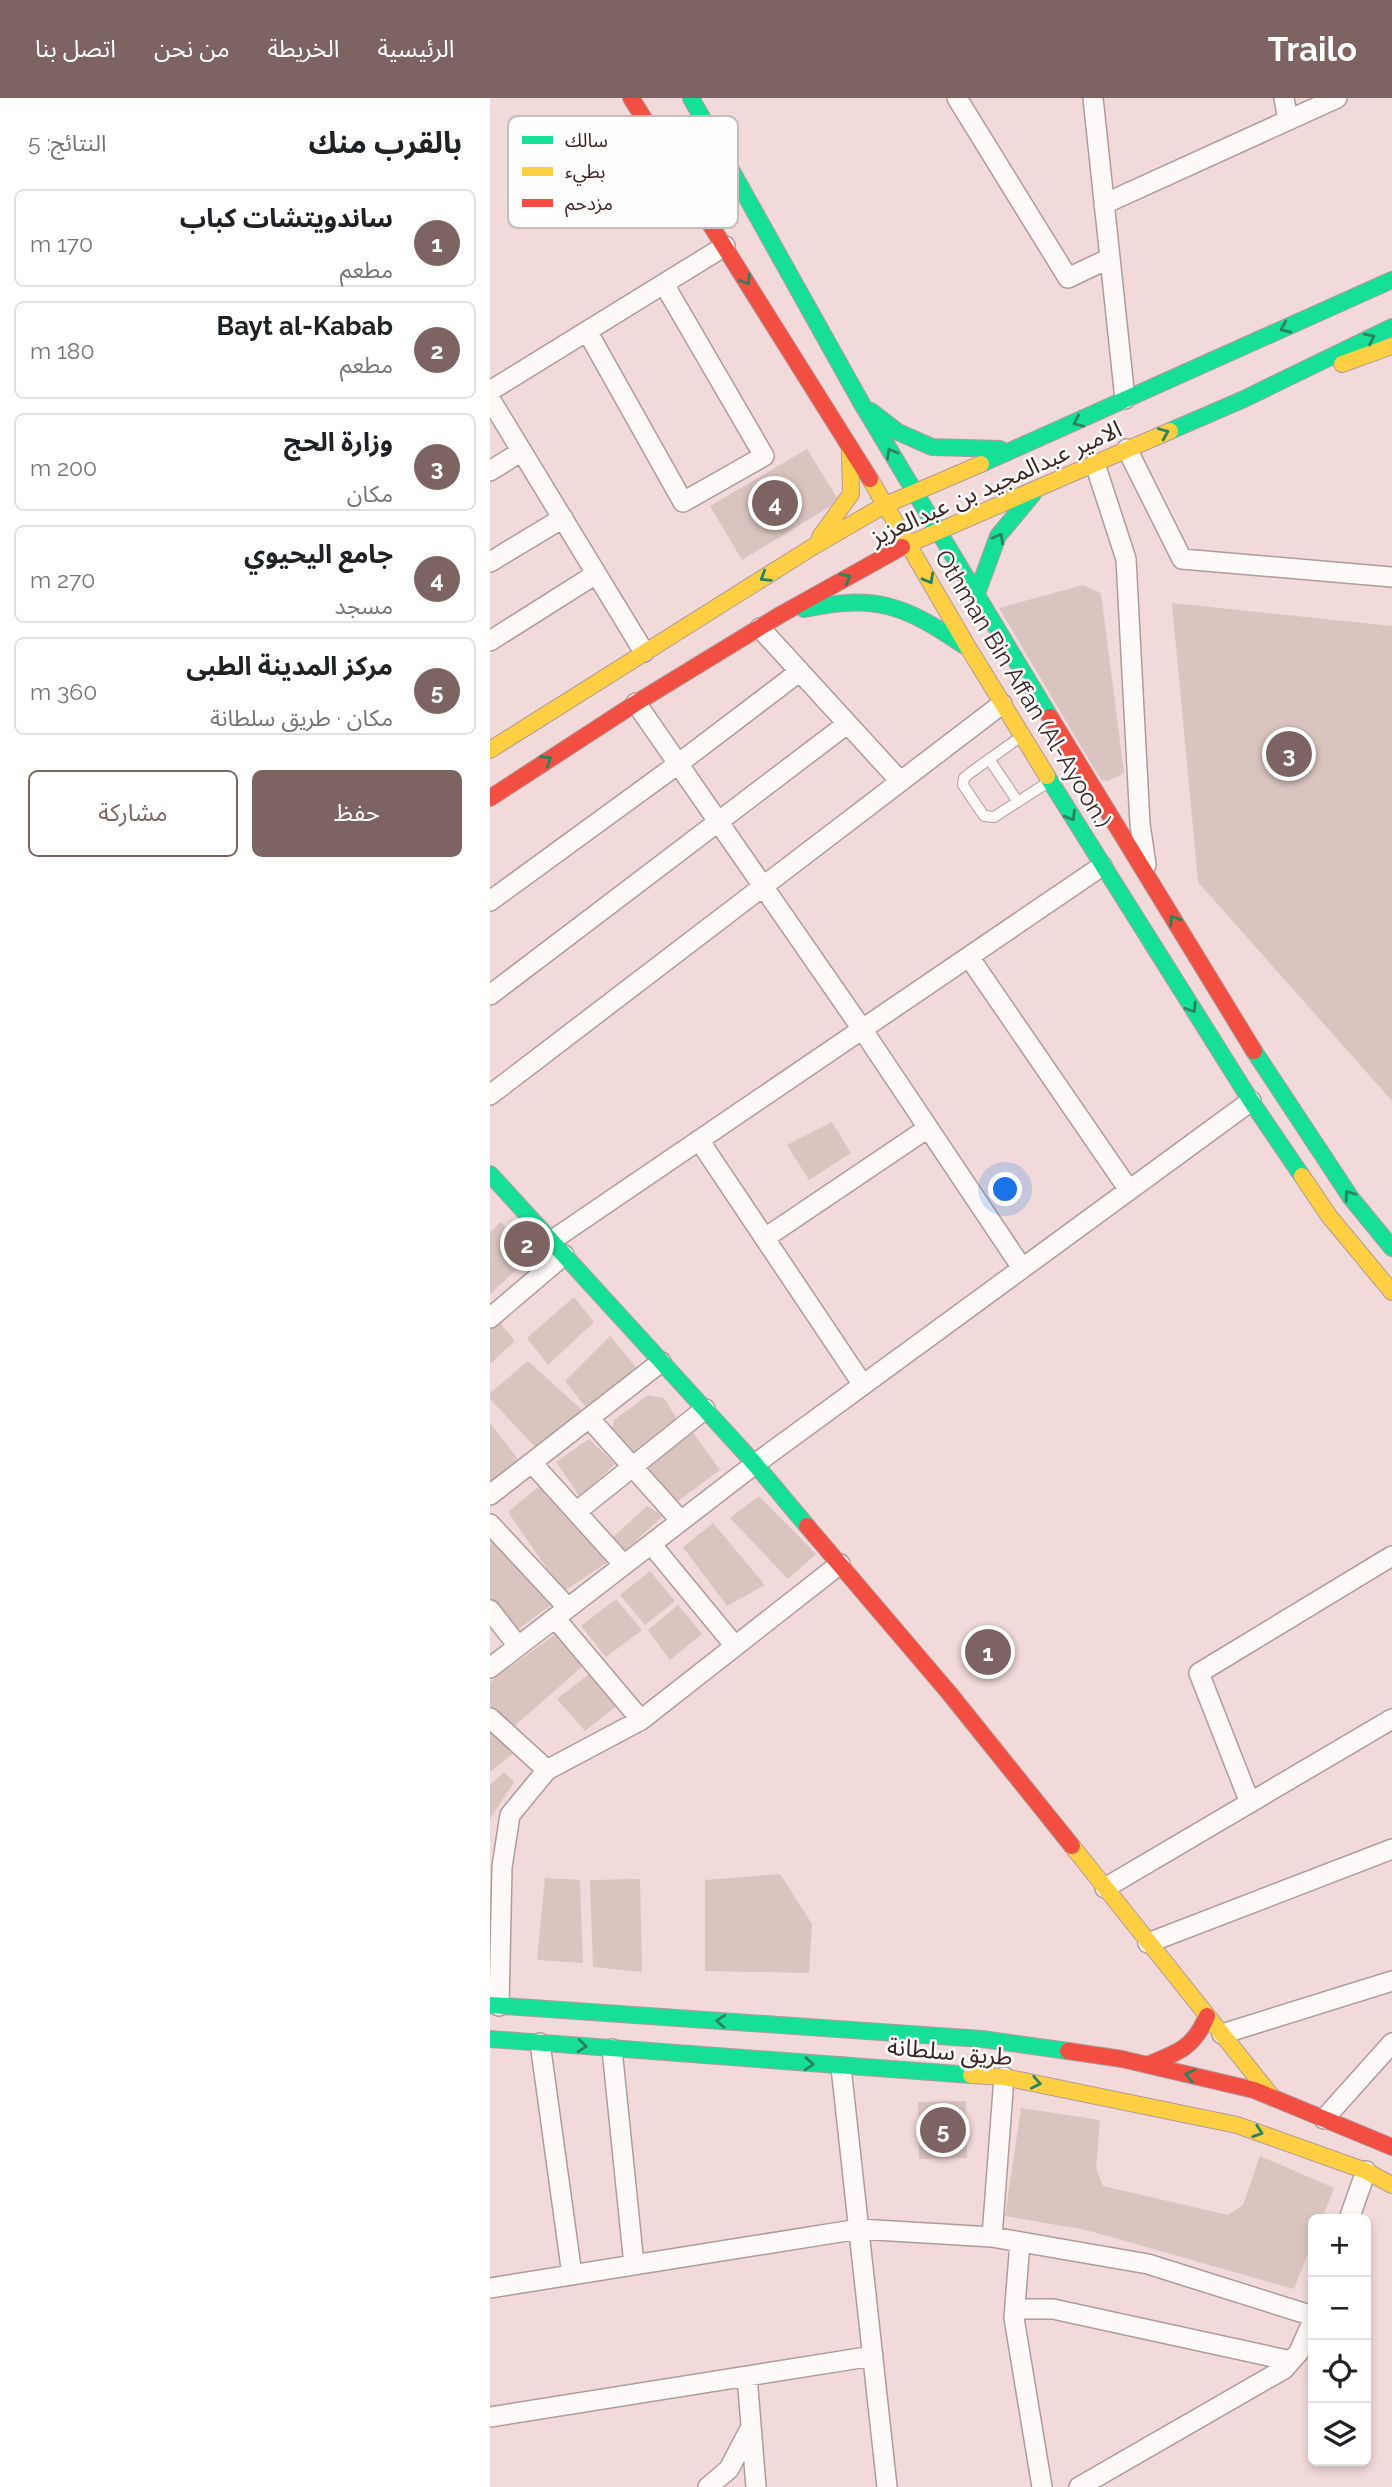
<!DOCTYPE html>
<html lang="ar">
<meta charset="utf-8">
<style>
body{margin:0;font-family:Raleway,"Noto Sans Arabic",sans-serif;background:#f2f2f2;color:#202124;direction:rtl}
.controls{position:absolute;right:21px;bottom:21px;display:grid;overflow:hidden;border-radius:10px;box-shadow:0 4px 10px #0003}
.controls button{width:63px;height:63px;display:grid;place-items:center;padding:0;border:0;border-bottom:2px solid #e0e0e0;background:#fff;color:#202124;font:35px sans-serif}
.you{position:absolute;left:516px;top:1092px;width:24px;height:24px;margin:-18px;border:5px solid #fff;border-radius:50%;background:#1a73e8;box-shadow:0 0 0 10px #1a73e833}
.badge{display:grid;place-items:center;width:46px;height:46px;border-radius:50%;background:#7d6463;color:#fff;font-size:23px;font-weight:700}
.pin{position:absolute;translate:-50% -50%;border:4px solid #fff;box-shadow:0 2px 7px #0006}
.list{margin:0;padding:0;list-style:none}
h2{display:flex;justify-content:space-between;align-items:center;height:91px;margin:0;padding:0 28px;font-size:30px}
h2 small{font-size:23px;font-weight:400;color:#757577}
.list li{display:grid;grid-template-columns:46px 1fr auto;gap:21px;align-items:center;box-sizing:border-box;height:98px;margin:0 14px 14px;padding:0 14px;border:2px solid #e0e0e0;border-radius:10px}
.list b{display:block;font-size:26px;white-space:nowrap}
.list p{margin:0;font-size:23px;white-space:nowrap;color:#757577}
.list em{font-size:23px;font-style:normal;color:#757577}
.actions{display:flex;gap:14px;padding:21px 28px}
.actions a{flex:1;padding:16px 0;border:2px solid #7d6463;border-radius:10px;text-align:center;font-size:24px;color:#7d6463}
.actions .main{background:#7d6463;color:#fff}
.icon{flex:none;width:38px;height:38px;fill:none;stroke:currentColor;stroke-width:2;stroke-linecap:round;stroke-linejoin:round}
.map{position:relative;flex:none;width:902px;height:2389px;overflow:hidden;direction:ltr}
header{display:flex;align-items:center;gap:42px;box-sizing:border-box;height:98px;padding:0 35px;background:#7d6463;color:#fff}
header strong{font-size:33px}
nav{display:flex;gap:38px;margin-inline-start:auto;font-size:24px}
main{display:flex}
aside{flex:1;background:#fff}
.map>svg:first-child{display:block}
.building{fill:#dac4c0}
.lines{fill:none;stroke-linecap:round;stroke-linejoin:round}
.lane-casing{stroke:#b19b9a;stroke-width:12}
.street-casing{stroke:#b19b9a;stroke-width:22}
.fast-casing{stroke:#b19b9a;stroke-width:18}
.slow-casing{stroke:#b19b9a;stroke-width:18}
.jam-casing{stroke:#b19b9a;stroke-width:18}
.lane{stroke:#fdf9f9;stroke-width:10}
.street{stroke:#fdf9f9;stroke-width:19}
.fast{stroke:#16e098;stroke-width:16}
.slow{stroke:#ffcf43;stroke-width:16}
.jam{stroke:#f24e42;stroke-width:16}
.oneway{stroke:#2a825e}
.labels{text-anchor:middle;stroke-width:5;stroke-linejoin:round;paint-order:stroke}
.street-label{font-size:24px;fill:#3e2524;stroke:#fefefe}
.key{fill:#fefefe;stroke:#c4bdbd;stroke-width:2}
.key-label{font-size:19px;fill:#3e2524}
</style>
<header>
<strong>Trailo</strong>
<nav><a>الرئيسية</a><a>الخريطة</a><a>من نحن</a><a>اتصل بنا</a></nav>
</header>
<main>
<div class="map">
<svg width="902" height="2389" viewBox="0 0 902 2389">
<rect width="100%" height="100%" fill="#f1dad9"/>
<path class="building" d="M 317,351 L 349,403 L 252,462 L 220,408 Z
M 593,487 L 611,495 L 634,675 L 618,683 L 611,682 L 509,510 Z
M 682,505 L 902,528 L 902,1003 L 708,784 Z
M 342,1024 L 361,1055 L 319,1082 L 297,1047 Z
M 11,1124 L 40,1159 L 0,1196 L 0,1134 Z
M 84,1199 L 104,1224 L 58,1267 L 37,1240 Z
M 7,1221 L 25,1243 L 0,1266 L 0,1229 Z
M 120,1238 L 146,1269 L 99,1313 L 75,1283 Z
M 38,1263 L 92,1312 L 48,1352 L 0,1301 L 0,1295 Z
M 158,1297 L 174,1300 L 187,1321 L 144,1358 L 121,1337 L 124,1322 Z
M 0,1325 L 28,1361 L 0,1385 Z
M 202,1333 L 230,1372 L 184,1406 L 154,1365 Z
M 99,1341 L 125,1366 L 90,1399 L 66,1364 Z
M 53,1385 L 119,1463 L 73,1494 L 18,1414 Z
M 269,1398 L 326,1456 L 298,1481 L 240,1420 Z
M 157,1408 L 173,1418 L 136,1452 L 121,1441 Z
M 223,1425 L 275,1487 L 237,1508 L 193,1449 Z
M 0,1431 L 64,1505 L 27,1532 L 0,1501 Z
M 160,1473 L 185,1503 L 155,1527 L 130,1497 Z
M 126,1501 L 152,1532 L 116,1559 L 91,1528 Z
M 188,1507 L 212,1536 L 180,1562 L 158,1532 Z
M 67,1535 L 94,1567 L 20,1632 L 0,1609 L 0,1584 Z
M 103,1573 L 130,1605 L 95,1633 L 67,1601 Z
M 0,1630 L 24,1655 L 0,1674 Z
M 14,1674 L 24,1684 L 0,1721 L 0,1687 Z
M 290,1776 L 322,1826 L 319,1875 L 215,1873 L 215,1782 Z
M 55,1780 L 90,1782 L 93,1865 L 47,1862 Z
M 150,1781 L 152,1874 L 103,1869 L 100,1782 Z
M 476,2003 L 477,2060 L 429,2061 L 428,2004 Z
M 531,2010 L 610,2022 L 606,2070 L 613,2088 L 738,2117 L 753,2107 L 770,2058 L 844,2090 L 832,2121 L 823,2121 L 823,2143 L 804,2191 L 596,2132 L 515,2118 Z"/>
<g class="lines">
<defs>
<path id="lane" d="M 529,640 L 480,675 L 474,680 L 473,687 L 494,718 L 504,719 L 557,685
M 499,661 L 528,704"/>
<path id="street" d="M 467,0 L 578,180 L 620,160
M 603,0 L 635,301
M 794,0 L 798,22
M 614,106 L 847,0
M 97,233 L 193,404 L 274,358 L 174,186
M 0,293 L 235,148
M 0,301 L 154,554
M 637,351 L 692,461 L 902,479
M 605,366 L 636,461 L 650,726 L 656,767
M 0,373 L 32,353
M 0,464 L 73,420
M 270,530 L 410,683
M 0,543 L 106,476
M 146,605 L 372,931 L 532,1170
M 0,803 L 188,666 L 309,574
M 479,859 L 639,1092
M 0,897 L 357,626
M 0,997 L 512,606
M 209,1042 L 373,1287
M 275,1140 L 438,1030
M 61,1143 L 612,768
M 0,1220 L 74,1157
M 99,1320 L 191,1423
M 42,1365 L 134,1467
M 0,1397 L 171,1264
M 86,1414 L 215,1311
M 0,1426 L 78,1510
M 161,1446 L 245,1548
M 0,1512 L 28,1548
M 65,1520 L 151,1622
M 0,1570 L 265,1366 L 761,1003
M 0,1620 L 57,1672
M 760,1705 L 709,1575 L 902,1458
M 615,1790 L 902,1621
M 658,1845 L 902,1751
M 9,1908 L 12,1769 L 20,1717 L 57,1672 L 151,1622 L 350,1466
M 732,1936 L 902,1883
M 50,1945 L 82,2177
M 122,1951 L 144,2167
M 351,1969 L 397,2389
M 834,2021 L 902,1945
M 859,2121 L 876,2073
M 502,2139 L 514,1979
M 530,2144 L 524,2220 L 552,2389
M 0,2190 L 369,2131 L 502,2139 L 658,2166 L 823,2218
M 525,2211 L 563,2211 L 801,2263
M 257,2278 L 266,2389
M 0,2319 L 383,2258
M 218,2389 L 239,2371 L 261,2329
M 589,2389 L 794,2271 L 809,2254 L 823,2222"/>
<path id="fast" d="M 201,0 L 372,306 L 560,619
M 381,313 L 408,334 L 442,349 L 510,351
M 680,333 L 754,301 L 902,229
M 491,366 L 902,182
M 486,498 L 508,438 L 543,396
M 314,511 C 386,496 414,507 473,547
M 557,678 L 761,1003 L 812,1078
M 764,953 L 861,1100 L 902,1150
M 0,1076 L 265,1366 L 317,1428
M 0,1907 L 492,1941 L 578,1953
M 0,1941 L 481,1977"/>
<path id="slow" d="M 852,266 L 902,248
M 380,381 L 479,551 L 557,678
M 330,439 L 361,396 L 360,352
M 412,449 L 680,333
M 0,652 L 324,448 L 395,407 L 491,366
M 812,1078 L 839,1118 L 902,1194
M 582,1748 L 783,2000
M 481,1977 L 514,1979 L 747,2027 L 876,2073 L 902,2087"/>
<path id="jam" d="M 141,0 L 380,381
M 560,619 L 764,953
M 0,700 L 146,605 L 290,517 L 412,449
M 317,1428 L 460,1596 L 582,1748
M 578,1953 L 632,1961 L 764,1992 L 902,2049
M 657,1967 C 687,1955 704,1950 717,1918"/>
</defs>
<use href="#lane" class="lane-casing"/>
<use href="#street" class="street-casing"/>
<use href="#fast" class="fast-casing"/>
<use href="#slow" class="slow-casing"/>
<use href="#jam" class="jam-casing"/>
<use href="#lane" class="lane"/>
<use href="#street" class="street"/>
<use href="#fast" class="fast"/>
<use href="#slow" class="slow"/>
<use href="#jam" class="jam"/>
</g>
<defs><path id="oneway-chevron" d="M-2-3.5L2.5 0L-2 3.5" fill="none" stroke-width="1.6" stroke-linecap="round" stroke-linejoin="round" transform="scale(1.75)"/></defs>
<g class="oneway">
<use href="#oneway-chevron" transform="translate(256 182) rotate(58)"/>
<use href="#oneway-chevron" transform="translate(795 230) rotate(156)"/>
<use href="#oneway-chevron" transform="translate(880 240) rotate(-26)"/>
<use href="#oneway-chevron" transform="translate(588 324) rotate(155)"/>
<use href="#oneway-chevron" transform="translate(674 335) rotate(-23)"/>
<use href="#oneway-chevron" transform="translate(401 355) rotate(-120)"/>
<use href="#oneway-chevron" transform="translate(509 440) rotate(-61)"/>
<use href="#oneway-chevron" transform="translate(275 479) rotate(148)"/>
<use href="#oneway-chevron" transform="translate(356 480) rotate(-30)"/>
<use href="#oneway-chevron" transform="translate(439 481) rotate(61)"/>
<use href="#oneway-chevron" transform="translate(57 662) rotate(-33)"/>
<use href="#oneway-chevron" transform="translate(581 718) rotate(59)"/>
<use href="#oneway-chevron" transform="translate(684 822) rotate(-121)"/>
<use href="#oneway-chevron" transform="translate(702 910) rotate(58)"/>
<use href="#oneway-chevron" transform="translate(859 1097) rotate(-126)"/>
<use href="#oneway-chevron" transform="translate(231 1923) rotate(-176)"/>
<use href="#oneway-chevron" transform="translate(92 1948) rotate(5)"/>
<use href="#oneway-chevron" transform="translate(319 1966) rotate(4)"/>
<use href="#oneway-chevron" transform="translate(700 1977) rotate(-167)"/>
<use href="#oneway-chevron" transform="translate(546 1985) rotate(11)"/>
<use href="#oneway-chevron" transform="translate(768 2034) rotate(19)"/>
</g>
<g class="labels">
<g class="street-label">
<text transform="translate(506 385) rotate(-24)" y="8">الامير عبدالمجيد بن عبدالعزيز</text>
<text transform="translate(533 591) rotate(59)" y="8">Othman Bin Affan (Al-Ayoon.)</text>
<text transform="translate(460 1954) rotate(5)" y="8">طريق سلطانة</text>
</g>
</g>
<rect x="18" y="18" width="230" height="112" rx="10" class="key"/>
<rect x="32" y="38" width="31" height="8" fill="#16e098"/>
<rect x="32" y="69" width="31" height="9" fill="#ffcf43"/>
<rect x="32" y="101" width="31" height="8" fill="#f24e42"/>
<g class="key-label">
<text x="75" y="49">سالك</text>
<text x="75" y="80">بطيء</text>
<text x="75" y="112">مزدحم</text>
</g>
</svg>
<div class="controls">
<button>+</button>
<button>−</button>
<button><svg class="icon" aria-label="locate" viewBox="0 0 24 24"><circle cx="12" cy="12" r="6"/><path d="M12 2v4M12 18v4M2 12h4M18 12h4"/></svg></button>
<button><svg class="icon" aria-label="layers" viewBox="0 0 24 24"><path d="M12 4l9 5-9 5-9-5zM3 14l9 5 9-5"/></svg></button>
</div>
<div class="you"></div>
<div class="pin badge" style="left:498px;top:1554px">1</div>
<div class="pin badge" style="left:37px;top:1146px">2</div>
<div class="pin badge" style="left:799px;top:656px">3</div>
<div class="pin badge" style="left:285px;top:405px">4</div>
<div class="pin badge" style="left:453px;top:2032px">5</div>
</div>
<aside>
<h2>بالقرب منك<small>النتائج: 5</small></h2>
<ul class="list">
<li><span class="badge">1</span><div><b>ساندويتشات كباب</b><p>مطعم</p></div><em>170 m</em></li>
<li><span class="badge">2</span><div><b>Bayt al-Kabab</b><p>مطعم</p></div><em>180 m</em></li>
<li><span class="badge">3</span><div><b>وزارة الحج</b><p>مكان</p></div><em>200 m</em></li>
<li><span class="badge">4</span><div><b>جامع اليحيوي</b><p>مسجد</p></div><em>270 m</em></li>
<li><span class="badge">5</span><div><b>مرکز المدینة الطبی</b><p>مكان · طريق سلطانة</p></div><em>360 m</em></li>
</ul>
<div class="actions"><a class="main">حفظ</a><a>مشاركة</a></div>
</aside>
</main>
